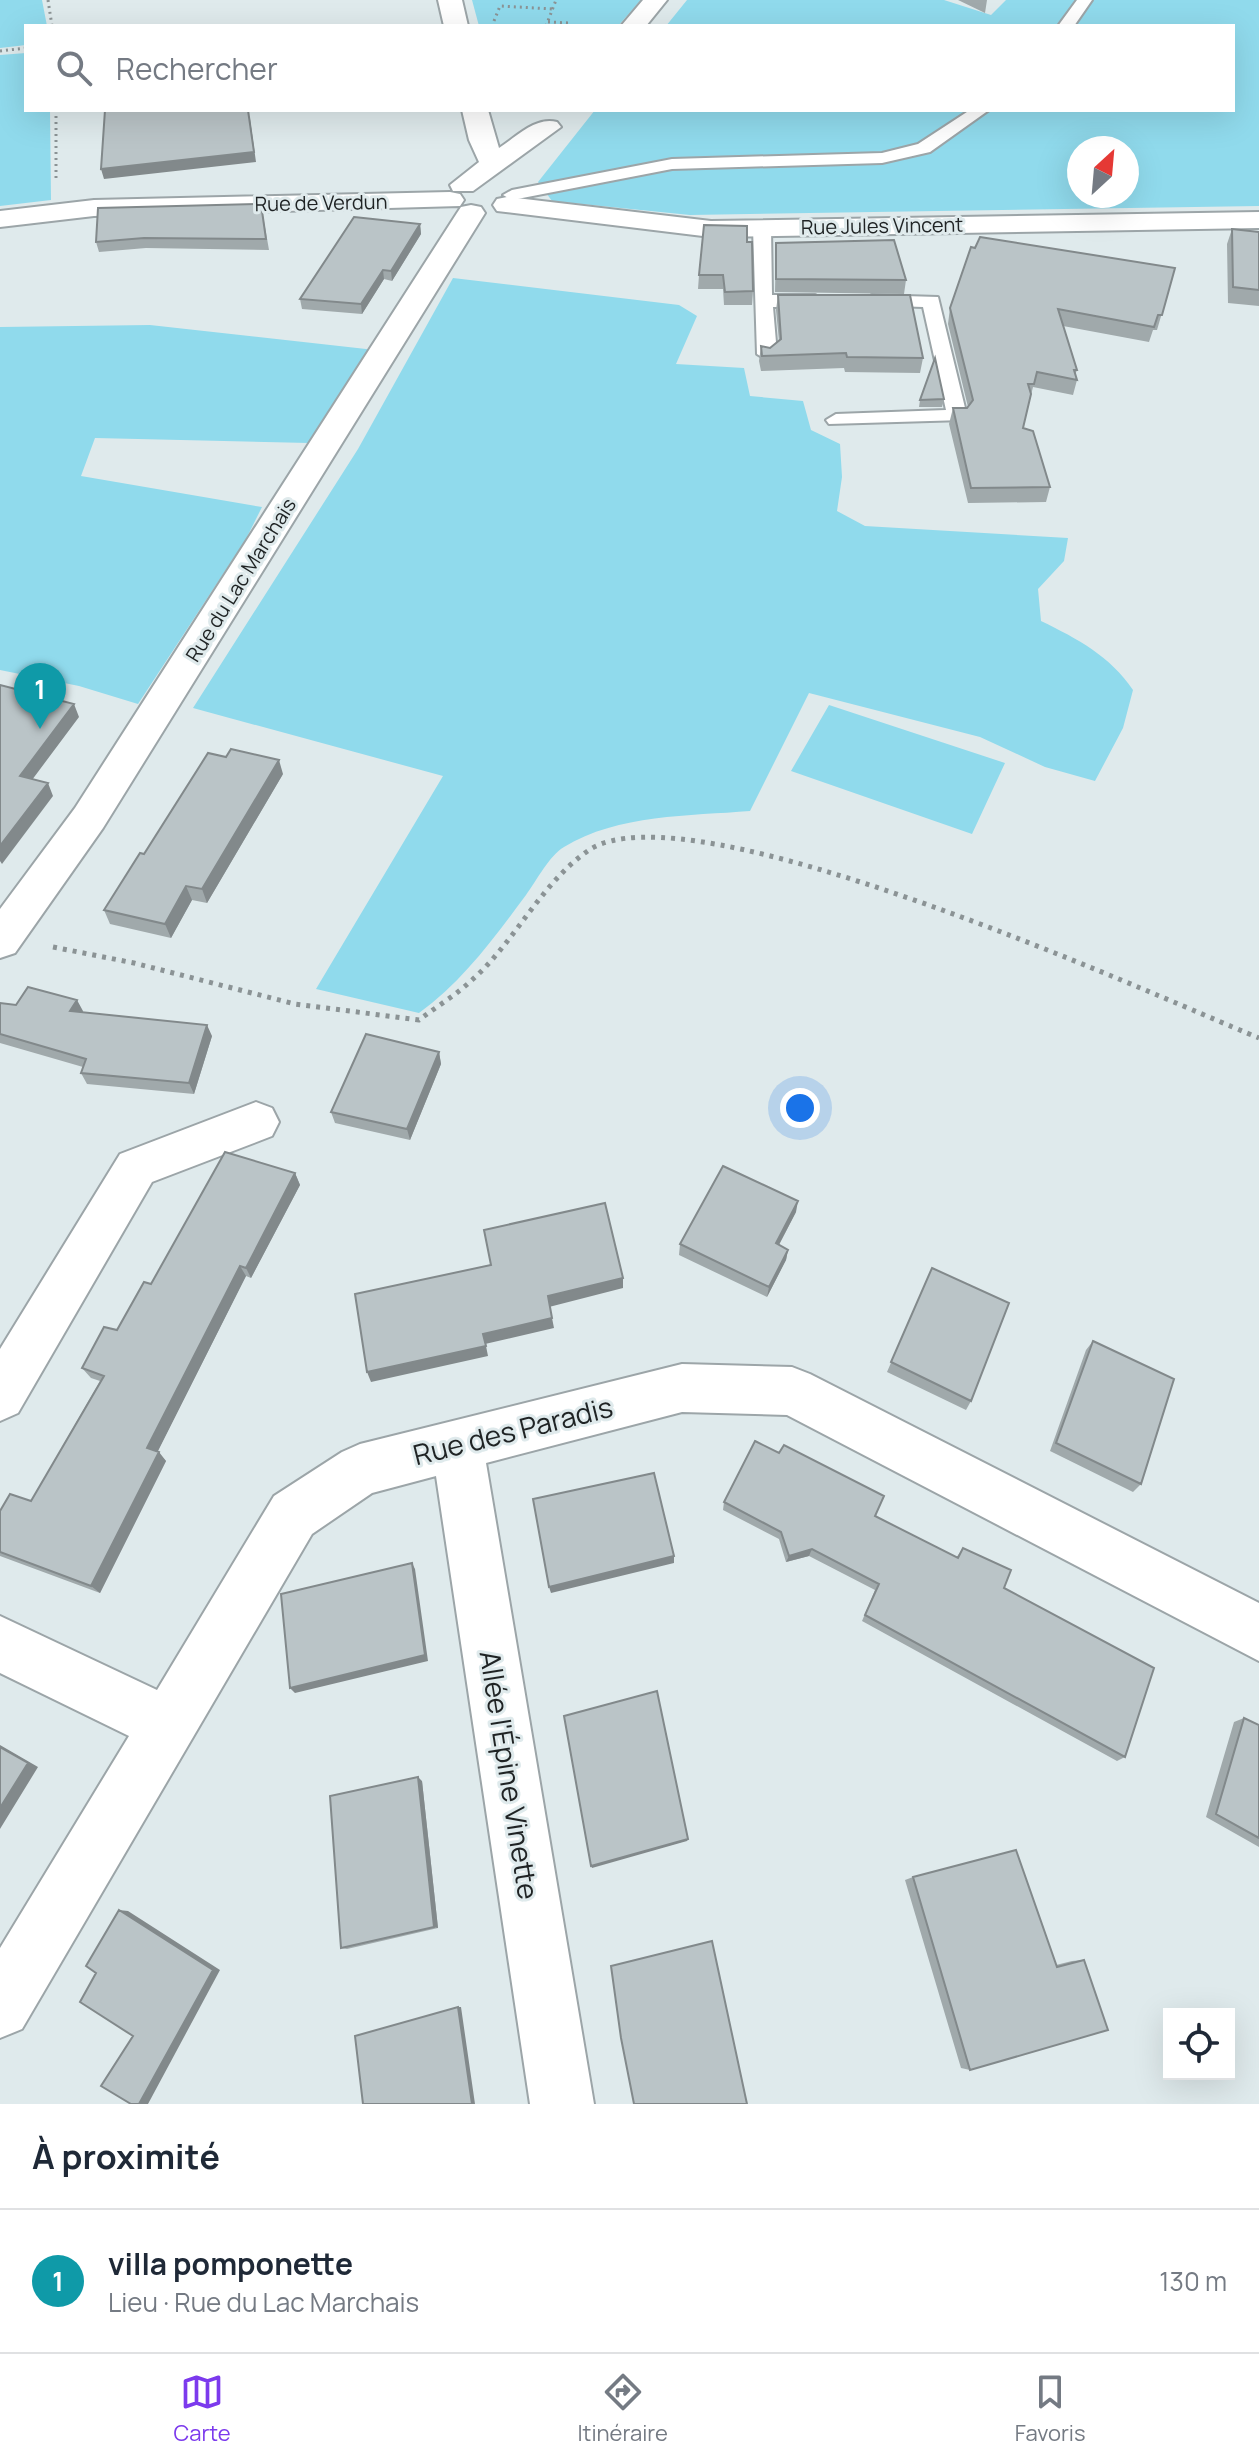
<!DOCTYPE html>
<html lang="fr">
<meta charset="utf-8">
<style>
body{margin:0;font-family:Manrope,sans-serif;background:#f2f2f3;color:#1f2937}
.controls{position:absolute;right:24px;bottom:24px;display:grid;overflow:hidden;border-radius:0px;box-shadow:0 8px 32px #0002}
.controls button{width:72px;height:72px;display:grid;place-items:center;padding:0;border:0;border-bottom:2px solid #e0e1e3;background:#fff;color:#1f2937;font:40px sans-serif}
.compass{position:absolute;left:1067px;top:136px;width:72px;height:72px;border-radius:50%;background:#fff;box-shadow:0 8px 32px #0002;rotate:26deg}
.you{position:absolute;left:800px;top:1108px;width:28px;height:28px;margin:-20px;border:6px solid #fff;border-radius:50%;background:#1a73e8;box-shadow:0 0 0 12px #1a73e833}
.badge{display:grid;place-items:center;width:52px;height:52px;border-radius:50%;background:#7c3aed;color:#fff;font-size:26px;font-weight:700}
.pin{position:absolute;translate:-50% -66px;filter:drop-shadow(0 2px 4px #0008)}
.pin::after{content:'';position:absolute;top:42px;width:28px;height:24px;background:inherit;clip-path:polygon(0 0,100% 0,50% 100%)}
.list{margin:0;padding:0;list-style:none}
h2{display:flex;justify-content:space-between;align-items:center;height:104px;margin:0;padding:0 32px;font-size:34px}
h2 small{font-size:26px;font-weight:400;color:#747a83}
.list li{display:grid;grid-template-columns:52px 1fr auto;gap:24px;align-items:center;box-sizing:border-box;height:144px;padding:0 32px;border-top:2px solid #e0e1e3}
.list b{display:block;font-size:30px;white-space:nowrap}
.list p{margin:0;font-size:26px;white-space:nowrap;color:#747a83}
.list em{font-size:26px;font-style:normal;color:#747a83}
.icon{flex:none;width:44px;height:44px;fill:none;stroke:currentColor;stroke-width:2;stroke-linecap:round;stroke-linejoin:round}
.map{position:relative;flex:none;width:1259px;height:2104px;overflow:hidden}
.search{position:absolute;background:#fff;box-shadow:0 8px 32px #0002;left:24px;right:24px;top:24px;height:88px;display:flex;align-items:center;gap:20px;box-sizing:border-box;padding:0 28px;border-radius:0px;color:#747a83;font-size:30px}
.sheet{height:248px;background:#fff}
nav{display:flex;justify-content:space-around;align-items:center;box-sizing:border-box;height:112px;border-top:2px solid #e0e1e3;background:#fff;font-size:22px;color:#747a83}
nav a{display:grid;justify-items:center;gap:4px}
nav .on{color:#7c3aed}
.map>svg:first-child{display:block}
.green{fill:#90daec;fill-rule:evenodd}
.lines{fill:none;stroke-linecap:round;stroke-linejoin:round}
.lane-casing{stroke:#9ca5a8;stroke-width:4}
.street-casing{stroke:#9ca5a8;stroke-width:4}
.path-far1{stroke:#8b9395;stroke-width:3;stroke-dasharray:2 4;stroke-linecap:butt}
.path{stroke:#8b9395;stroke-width:5;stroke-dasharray:4 6;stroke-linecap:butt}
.lane{fill:#fff;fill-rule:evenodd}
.street{fill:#fff;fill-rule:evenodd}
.wall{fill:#a0a9ab}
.shaded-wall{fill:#82898b}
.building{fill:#bac4c7;stroke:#82898b;stroke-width:2}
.labels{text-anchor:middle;stroke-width:6;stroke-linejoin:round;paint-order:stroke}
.far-street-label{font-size:20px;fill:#1f2324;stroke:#dfeaec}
.near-street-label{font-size:28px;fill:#1f2324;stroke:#dfeaec}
</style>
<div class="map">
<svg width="1259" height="2104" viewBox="0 0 1259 2104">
<rect width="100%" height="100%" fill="#dfeaec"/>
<path class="green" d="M 0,0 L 42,0 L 47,26 L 26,26 L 26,45 L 0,48 Z
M 472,0 L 641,0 L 618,26 L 479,26 Z
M 687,0 L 944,0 L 991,15 L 1006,0 L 1259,0 L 1259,206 L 690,215 L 552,201 L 538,182 L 595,110 L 1233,110 L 1233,26 L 666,26 ZM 1079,148 L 1127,148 L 1127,196 L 1079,196 Z
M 26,53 L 26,110 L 50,110 L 51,200 L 0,206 L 0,55 Z
M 453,278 L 679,305 L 697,316 L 676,364 L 744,368 L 750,396 L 803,401 L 811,430 L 840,444 L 842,477 L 837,511 L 865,526 L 1068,538 L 1064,561 L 1038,589 L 1041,621 C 1078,639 1110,656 1133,690 L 1123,728 L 1095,781 L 1045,767 L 980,737 L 809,693 L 750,811 C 690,816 618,814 564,847 C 549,856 537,880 526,895 C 494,938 463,981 419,1013 L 316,989 L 443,776 L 193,708 L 358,449 Z
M 150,325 L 375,350 L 309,443 L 95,438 L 81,476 L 262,507 L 246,539 L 138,704 L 79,686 L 0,670 L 0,327 Z
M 829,705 L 1005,763 L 972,834 L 791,771 Z"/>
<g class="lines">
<defs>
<path id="lane" d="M 1077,0 L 1092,0 L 1074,26 L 1058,26 Z
M 970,110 L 989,110 L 930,152 L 882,163 L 672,169 L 512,200 L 503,195 L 512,190 L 672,159 L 882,153 L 918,144 Z
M 762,223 L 771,228 L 772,295 L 815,295 L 824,301 L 815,307 L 773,307 L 777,354 L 767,360 L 757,354 L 753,228 Z
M 872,295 L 938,297 L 967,416 L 964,420 L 829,424 L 826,420 L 836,414 L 946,410 L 923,307 L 865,305 L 863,301 Z"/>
<path id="street" d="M 438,0 L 462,0 L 468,26 L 444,26 Z
M 643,0 L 667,0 L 646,26 L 621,26 Z
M 462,110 L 488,110 L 499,148 C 516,137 536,116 557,122 L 561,127 L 473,191 L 453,191 L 450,185 L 479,162 L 469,140 Z
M 450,192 L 460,194 L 464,200 L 460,206 L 94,216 L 0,227 L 0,211 L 94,200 Z
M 507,197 L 711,221 L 1259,212 L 1259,228 L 711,237 L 497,211 L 493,205 L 497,199 Z
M 471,205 L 481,207 L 485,213 L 103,828 L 15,953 L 0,958 L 0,909 L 75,808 L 457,213 L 461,207 Z
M 256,1102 L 272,1108 L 279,1122 L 272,1136 L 152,1182 L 18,1413 L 0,1421 L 0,1349 L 120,1154 Z
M 682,1364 L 792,1367 L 810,1374 L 1259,1603 L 1259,1661 L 787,1415 L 682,1412 L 486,1463 L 594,2104 L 530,2104 L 436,1476 L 372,1493 L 312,1534 L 22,2029 L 0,2038 L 0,1948 L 129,1736 L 0,1673 L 0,1616 L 157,1690 L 274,1496 L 342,1452 L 360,1444 Z"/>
</defs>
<use href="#lane" class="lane-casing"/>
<use href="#street" class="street-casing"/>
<path class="path-far1" d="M 48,0 L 52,26
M 494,21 L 500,6 L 553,9
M 548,22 L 570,23
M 546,26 L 556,0
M 0,51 L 26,48
M 56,110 L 56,179"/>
<path class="path" d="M 53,947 L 134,963 L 295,1004 L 419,1020 C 436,1007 456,995 472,980 C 515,942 541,883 589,850 C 690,784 1144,991 1259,1038"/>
<use href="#lane" class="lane"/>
<use href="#street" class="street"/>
</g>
<path class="wall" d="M 958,0 L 987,0 L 985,13 Z
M 261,204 L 269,250 L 146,248 L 99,252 L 96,242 Z
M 420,224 L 421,234 L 392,281 L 384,279 L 362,314 L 302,309 L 300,299 Z
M 1232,229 L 1259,232 L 1259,306 L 1228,303 L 1227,244 Z
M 747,242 L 753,291 L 752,305 L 724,305 L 723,289 L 698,289 L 699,275 Z
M 776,243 L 906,280 L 904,294 L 775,292 Z
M 1175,268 L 1157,330 L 1153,330 L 1149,342 L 1063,326 L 1077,370 L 1075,375 L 1077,380 L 1073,395 L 1033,387 L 1023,428 L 1050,487 L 1046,502 L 968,503 L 949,424 L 953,408 L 968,407 L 948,324 L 950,308 Z
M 778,295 L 923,358 L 920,373 L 845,372 L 844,368 L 761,371 L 759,361 L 761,346 L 770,348 L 779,341 L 776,310 Z
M 944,399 L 942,407 L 919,407 L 920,400 Z
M 283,774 L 207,903 L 192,900 L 171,938 L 110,924 L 104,910 L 144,854 Z
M 0,1003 L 83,1011 L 83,1012 L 212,1036 L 194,1094 L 87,1084 L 81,1073 L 83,1067 L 0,1043 Z
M 439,1052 L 441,1064 L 410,1140 L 335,1123 L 331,1112 Z
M 295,1173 L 300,1185 L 251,1278 L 246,1276 L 157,1452 L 166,1461 L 100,1593 L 0,1556 L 0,1511 L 31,1501 L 100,1381 L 91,1378 L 82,1368 L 117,1330 Z
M 796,1212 L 779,1245 L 788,1250 L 786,1260 L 767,1297 L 679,1255 L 680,1244 Z
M 932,1268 L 971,1401 L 966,1410 L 887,1372 Z
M 1093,1341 L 1141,1484 L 1133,1492 L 1050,1451 L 1086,1350 Z
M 724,1502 L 875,1516 L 956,1558 L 963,1548 L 1004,1588 L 1125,1757 L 1117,1761 L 862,1621 L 875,1590 L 809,1556 L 786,1562 L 779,1539 L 723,1510 Z
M 1244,1718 L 1259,1725 L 1259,1847 L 1206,1817 L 1234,1722 Z
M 422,1781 L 438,1928 L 347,1949 L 341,1948 Z
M 913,1877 L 1056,1965 L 1072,1961 L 1084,1960 L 970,2070 L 961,2068 L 905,1880 Z"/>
<path class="shaded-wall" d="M 250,119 L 256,162 L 104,179 L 101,169 Z
M 420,224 L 421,234 L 392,281 L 391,271 Z
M 383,270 L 384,279 L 362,314 L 361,304 Z
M 74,704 L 79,717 L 26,788 L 20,776 Z
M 279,760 L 283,774 L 207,903 L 202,889 Z
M 48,783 L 53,796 L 2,864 L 0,861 L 0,846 Z
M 186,886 L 192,900 L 171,938 L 165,924 Z
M 77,1000 L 83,1011 L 76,1022 L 70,1011 Z
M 207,1025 L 212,1036 L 194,1094 L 189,1083 Z
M 439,1052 L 441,1064 L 410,1140 L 407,1129 Z
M 295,1173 L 300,1185 L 251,1278 L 246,1268 Z
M 798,1201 L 796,1212 L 774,1254 L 776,1243 Z
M 788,1250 L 786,1260 L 767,1297 L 769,1287 Z
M 240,1266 L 246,1276 L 155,1457 L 147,1448 Z
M 623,1278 L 623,1288 L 549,1307 L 548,1296 Z
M 552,1318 L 554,1328 L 485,1344 L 483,1334 Z
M 486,1346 L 488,1356 L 371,1382 L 367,1372 Z
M 159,1452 L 166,1461 L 100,1593 L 91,1586 Z
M 812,1549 L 809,1556 L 786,1562 L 789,1556 Z
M 674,1556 L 674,1563 L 551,1593 L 549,1587 Z
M 412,1563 L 415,1569 L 428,1661 L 295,1693 L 290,1688 Z
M 0,1745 L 38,1767 L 0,1829 Z
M 418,1777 L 422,1781 L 438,1928 L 434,1927 Z
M 688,1839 L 687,1841 L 592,1868 L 591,1866 Z
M 119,1910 L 128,1911 L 220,1970 L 148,2104 L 139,2104 Z
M 458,2007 L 461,2007 L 475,2104 L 472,2104 Z"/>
<path class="building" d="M 105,110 L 248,110 L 254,152 L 101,169 Z
M 261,204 L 266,239 L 144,238 L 96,242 L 98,208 Z
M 354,217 L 420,224 L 391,271 L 383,270 L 361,304 L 300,299 Z
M 704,225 L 747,226 L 747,242 L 752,242 L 753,291 L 725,292 L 723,275 L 699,275 Z
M 1232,229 L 1259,232 L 1259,290 L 1233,287 Z
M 980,237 L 1175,268 L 1162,315 L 1158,315 L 1154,327 L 1058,309 L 1077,370 L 1074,370 L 1077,380 L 1037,372 L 1034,384 L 1028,384 L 1031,394 L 1023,428 L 1033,431 L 1050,487 L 971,488 L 953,408 L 967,408 L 973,400 L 950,308 L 971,247 L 975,248 Z
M 894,240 L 906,280 L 776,279 L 776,243 Z
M 778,295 L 910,295 L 923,358 L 847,357 L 846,353 L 762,356 L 761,346 L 770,348 L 781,339 Z
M 935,358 L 944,399 L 920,400 Z
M 0,685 L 74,704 L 20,776 L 48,783 L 0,846 Z
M 231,749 L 279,760 L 202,889 L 186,886 L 165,924 L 104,910 L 140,853 L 144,854 L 208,753 L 226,757 Z
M 28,987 L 77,1000 L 70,1011 L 207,1025 L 189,1083 L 81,1073 L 86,1059 L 0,1034 L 0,1003 L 16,1005 Z
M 366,1034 L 439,1052 L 407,1129 L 331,1112 Z
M 225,1152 L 295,1173 L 246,1268 L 240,1266 L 147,1448 L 159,1452 L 91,1586 L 0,1552 L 0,1511 L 10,1494 L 31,1501 L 104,1376 L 82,1368 L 104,1327 L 117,1330 L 144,1282 L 151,1284 Z
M 723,1166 L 798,1201 L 776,1243 L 788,1250 L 769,1287 L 680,1244 Z
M 605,1203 L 623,1278 L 548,1296 L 552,1318 L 483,1334 L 486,1346 L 367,1372 L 355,1294 L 491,1265 L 484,1230 Z
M 932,1268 L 1009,1303 L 971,1401 L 891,1362 Z
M 1093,1341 L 1174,1379 L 1141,1484 L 1056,1443 Z
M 755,1441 L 779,1453 L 784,1445 L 884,1496 L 875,1516 L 958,1558 L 963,1548 L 1011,1570 L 1004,1588 L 1154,1668 L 1125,1757 L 865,1615 L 879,1584 L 812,1549 L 789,1556 L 781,1532 L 724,1502 Z
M 654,1473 L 674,1556 L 549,1587 L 533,1499 Z
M 412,1563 L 425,1655 L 290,1688 L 281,1594 Z
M 657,1691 L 688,1839 L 591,1866 L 564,1716 Z
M 1244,1718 L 1259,1725 L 1259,1838 L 1216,1814 Z
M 0,1747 L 28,1763 L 0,1808 Z
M 418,1777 L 434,1927 L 341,1948 L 330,1796 Z
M 1016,1850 L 1057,1967 L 1084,1960 L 1108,2030 L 970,2070 L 913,1877 Z
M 119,1910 L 213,1970 L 139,2104 L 131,2104 L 101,2086 L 133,2036 L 80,2002 L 96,1973 L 86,1966 Z
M 712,1941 L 747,2104 L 634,2104 L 621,2038 L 611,1966 Z
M 458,2007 L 472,2104 L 363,2104 L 355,2036 Z"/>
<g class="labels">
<g class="far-street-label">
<text transform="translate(321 203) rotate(-1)" y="7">Rue de Verdun</text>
<text transform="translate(882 226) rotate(-1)" y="7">Rue Jules Vincent</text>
<text transform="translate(241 580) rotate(-58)" y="7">Rue du Lac Marchais</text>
</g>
<g class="near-street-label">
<text transform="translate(513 1431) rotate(-14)" y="10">Rue des Paradis</text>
<text transform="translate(509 1775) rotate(81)" y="10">Allée l'Épine Vinette</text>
</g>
</g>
</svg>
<div class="controls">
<button><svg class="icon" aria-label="locate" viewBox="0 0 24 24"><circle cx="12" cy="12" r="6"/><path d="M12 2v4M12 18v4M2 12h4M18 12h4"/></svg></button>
</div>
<svg class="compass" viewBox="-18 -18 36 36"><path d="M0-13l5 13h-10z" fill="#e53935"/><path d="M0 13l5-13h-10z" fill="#747a83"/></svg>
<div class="you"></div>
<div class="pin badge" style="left:40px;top:729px;background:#0f9aa8">1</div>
<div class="search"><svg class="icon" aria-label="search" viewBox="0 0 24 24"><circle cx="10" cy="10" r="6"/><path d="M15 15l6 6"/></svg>Rechercher</div>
</div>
<section class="sheet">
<h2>À proximité<small></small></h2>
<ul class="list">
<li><span class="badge" style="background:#0f9aa8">1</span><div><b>villa pomponette</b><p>Lieu · Rue du Lac Marchais</p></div><em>130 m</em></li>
</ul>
</section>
<nav>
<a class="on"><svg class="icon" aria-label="map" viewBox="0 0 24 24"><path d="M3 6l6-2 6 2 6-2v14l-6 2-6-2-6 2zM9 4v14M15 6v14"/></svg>Carte</a>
<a><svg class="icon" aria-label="directions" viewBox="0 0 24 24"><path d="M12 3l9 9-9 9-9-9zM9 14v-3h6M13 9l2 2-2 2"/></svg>Itinéraire</a>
<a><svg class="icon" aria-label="saved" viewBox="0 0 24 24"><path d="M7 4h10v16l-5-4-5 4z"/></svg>Favoris</a>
</nav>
